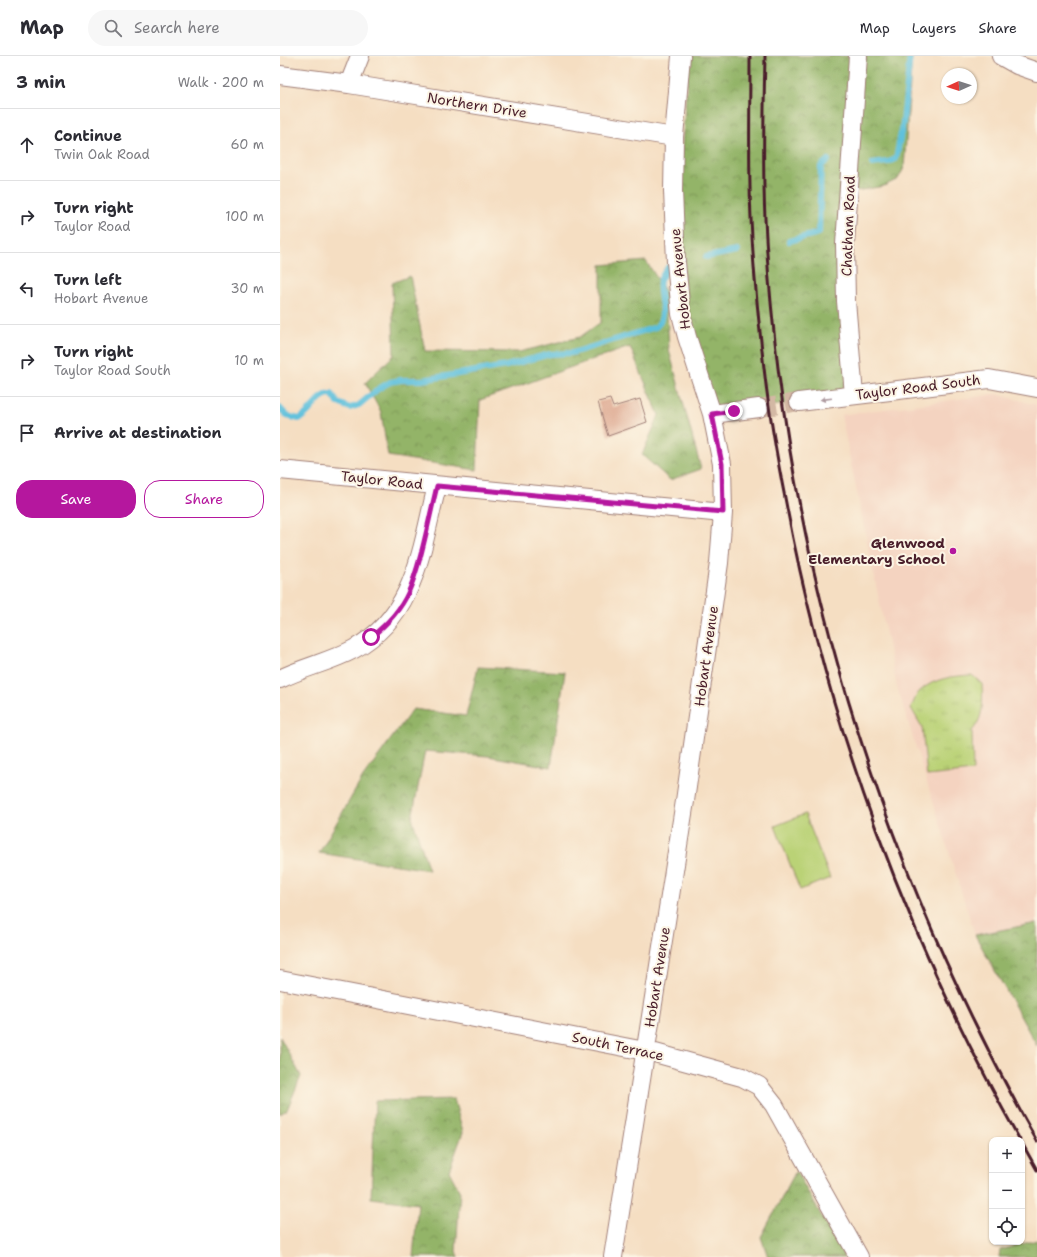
<!DOCTYPE html>
<meta charset="utf-8">
<style>
body{margin:0;font-family:"Shantell Sans",sans-serif;background:#f7f7f7;color:#2b2b33}
.controls{position:absolute;right:12px;bottom:12px;display:grid;overflow:hidden;border-radius:8px;box-shadow:0 1px 3px #0004}
.controls button{width:36px;height:36px;display:grid;place-items:center;padding:0;border:0;border-bottom:1px solid #e1e1e2;background:#fff;color:#2b2b33;font:20px sans-serif}
.compass{position:absolute;left:661px;top:12px;width:36px;height:36px;border-radius:50%;background:#fff;box-shadow:0 1px 3px #0004;rotate:267deg}
.stop{position:absolute;width:12px;height:12px;margin:-9px;border:3px solid #b5179e;border-radius:50%;background:#fff}
.stop.end{background:#b5179e;border-color:#fff;box-shadow:0 1px 4px #0008}
.list{margin:0;padding:0;list-style:none}
h2{display:flex;justify-content:space-between;align-items:center;height:52px;margin:0;padding:0 16px;font-size:17px}
h2 small{font-size:13px;font-weight:400;color:#7c7c81}
.list li{display:grid;grid-template-columns:26px 1fr auto;gap:12px;align-items:center;box-sizing:border-box;height:72px;padding:0 16px;border-top:1px solid #e1e1e2}
.list b{display:block;font-size:15px;white-space:nowrap}
.list p{margin:0;font-size:13px;white-space:nowrap;color:#7c7c81}
.list em{font-size:13px;font-style:normal;color:#7c7c81}
.actions{display:flex;gap:8px;padding:12px 16px}
.actions a{flex:1;padding:9px 0;border:1px solid #b5179e;border-radius:16px;text-align:center;font-size:14px;color:#b5179e}
.actions .main{background:#b5179e;color:#fff}
.icon{flex:none;width:22px;height:22px;fill:none;stroke:currentColor;stroke-width:2;stroke-linecap:round;stroke-linejoin:round}
.map{position:relative;flex:none;width:757px;height:1201px;overflow:hidden}
header{display:flex;align-items:center;gap:24px;box-sizing:border-box;height:56px;padding:0 20px;background:#fff;border-bottom:1px solid #e1e1e2}
header strong{font-size:19px}
nav{display:flex;gap:22px;margin-inline-start:auto;font-size:14px}
.search{width:280px;height:36px;background:#f7f7f7;display:flex;align-items:center;gap:10px;box-sizing:border-box;padding:0 14px;border-radius:22px;color:#7c7c81;font-size:15px}
main{display:flex}
aside{flex:1;background:#fff}
.map>svg:first-child{display:block}
.built{fill:#f4d3c0}
.green{fill:#bad276;stroke:#827850}
.forest{fill:url(#forest-crowns);stroke:#6e6a49}
.park{fill:url(#park-tufts);stroke:#827850}
.lines{fill:none;stroke-linecap:round;stroke-linejoin:round}
.stream{stroke:#5dc0dc;stroke-width:6}
.building{fill:#d99d84}
.minor-tunnel{stroke:#d3b8a4;stroke-width:18;stroke-dasharray:18 9;stroke-linecap:butt}
.minor-casing{stroke:#a07e76;stroke-width:20}
.minor{stroke:#fff;stroke-width:18}
.rail{stroke:#4a1f2b;stroke-width:3}
.oneway{fill:#ae9aa0}
.route{stroke:#b5179e;stroke-width:5}
.poi-dot{fill:#b5179e;stroke:#fcf5e5;stroke-width:1.5}
.labels{text-anchor:middle;stroke-width:4;stroke-linejoin:round;paint-order:stroke}
.street-label{font-size:14px;fill:#4a1f2b;stroke:#fcf5e5}
.poi-label{font-size:14px;font-weight:bold;fill:#4a1f2b;stroke:#fcf5e5;text-anchor:end}
</style>
<header>
<strong>Map</strong>
<div class="search"><svg class="icon" aria-label="search" viewBox="0 0 24 24"><circle cx="10" cy="10" r="6"/><path d="M15 15l6 6"/></svg>Search here</div>
<nav><a>Map</a><a>Layers</a><a>Share</a></nav>
</header>
<main>
<aside>
<h2>3 min<small>Walk · 200 m</small></h2>
<ul class="list">
<li><svg class="icon" aria-label="ahead" viewBox="0 0 24 24"><path d="M12 20V5M6 11l6-6 6 6"/></svg><div><b>Continue</b><p>Twin Oak Road</p></div><em>60 m</em></li>
<li><svg class="icon" aria-label="right" viewBox="0 0 24 24"><path d="M7 20v-9h11M14 6l5 5-5 5"/></svg><div><b>Turn right</b><p>Taylor Road</p></div><em>100 m</em></li>
<li><svg class="icon" aria-label="left" viewBox="0 0 24 24"><path d="M17 20v-9H6M10 6l-5 5 5 5"/></svg><div><b>Turn left</b><p>Hobart Avenue</p></div><em>30 m</em></li>
<li><svg class="icon" aria-label="right" viewBox="0 0 24 24"><path d="M7 20v-9h11M14 6l5 5-5 5"/></svg><div><b>Turn right</b><p>Taylor Road South</p></div><em>10 m</em></li>
<li><svg class="icon" aria-label="arrive" viewBox="0 0 24 24"><path d="M6 21V4h12l-3 4 3 4H6"/></svg><div><b>Arrive at destination</b></div></li>
</ul>
<div class="actions"><a class="main">Save</a><a>Share</a></div>
</aside>
<div class="map">
<svg width="757" height="1201" viewBox="0 0 757 1201">
<defs>
<pattern id="forest-crowns" width="20" height="18" patternUnits="userSpaceOnUse"><rect width="20" height="18" fill="#93b467"/><path d="M2 6a3 3 0 1 1 6 0M12 15a3 3 0 1 1 6 0" fill="none" stroke="#7a9255"/></pattern>
<pattern id="park-tufts" width="24" height="20" patternUnits="userSpaceOnUse"><rect width="24" height="20" fill="#bad276"/><path d="M3 7l-1-3M5 7V3M7 7l1-3M15 17l-1-3M17 17v-4M19 17l1-3" fill="none" stroke="#a1b466"/></pattern>
</defs>
<rect width="100%" height="100%" fill="#fcf5e5"/>
<filter id="ink" filterUnits="userSpaceOnUse"><feTurbulence type="fractalNoise" baseFrequency=".025" numOctaves="2"/><feDisplacementMap in="SourceGraphic" scale="8" xChannelSelector="R" yChannelSelector="G"/><feConvolveMatrix kernelMatrix="1 2 1 2 8 2 1 2 1" color-interpolation-filters="sRGB"/></filter>
<filter id="wash" filterUnits="userSpaceOnUse"><feTurbulence type="fractalNoise" baseFrequency=".012" numOctaves="4" result="noise"/><feDisplacementMap in="SourceGraphic" scale="16" xChannelSelector="R" yChannelSelector="G"/><feGaussianBlur stdDeviation="0.9" result="paint"/><feColorMatrix in="noise" values="0 0 0 0 0 0 0 0 0 0 0 0 0 0 0 0 0 1.4 0 .05"/><feComposite in="paint" operator="in"/></filter>
<g filter="url(#wash)">
<rect width="100%" height="100%" fill="#f5dec2"/>
<path class="built" d="M 716,338 L 757,349 L 757,867 L 695,879 L 617,631 L 561,359 Z"/>
<path class="green" d="M 525,758 L 550,822 L 520,834 L 495,770 Z"/>
<path class="forest" d="M 409,0 L 632,0 L 624,112 L 618,123 L 604,130 L 569,136 L 574,339 L 432,358 C 419,308 406,258 402,206 C 396,137 404,69 409,0 Z
M 366,205 L 386,236 L 389,294 L 421,413 L 390,424 L 362,399 L 379,359 L 350,291 C 299,307 250,327 200,344 L 197,414 L 108,400 L 101,356 L 85,327 L 114,299 L 112,227 L 130,220 L 145,295 L 239,296 L 300,281 L 321,266 L 321,209 Z
M 198,611 L 285,616 L 271,711 L 208,700 L 145,695 L 132,762 L 149,814 L 39,797 L 83,721 L 133,653 L 186,660 Z
M 757,867 L 757,990 L 695,879 Z
M 0,981 L 21,1020 L 7,1054 L 0,1058 Z
M 174,1043 L 183,1076 L 169,1115 L 180,1136 L 176,1195 L 178,1201 L 133,1201 L 138,1148 L 91,1142 L 95,1045 Z
M 516,1115 L 565,1201 L 488,1201 L 481,1181 Z
M 757,1184 L 757,1201 L 719,1201 L 720,1194 Z"/>
<path class="park" d="M 692,619 L 702,628 C 703,647 704,661 692,675 L 693,715 L 647,720 L 642,671 L 631,652 C 634,646 636,638 640,635 C 654,622 674,620 692,619 Z"/>
<g class="lines">
<path class="stream" d="M 592,108 L 608,106 L 616,103 L 623,66 L 630,0
M 509,185 L 539,177 L 541,110 L 548,104
M 426,201 L 457,195
M 0,352 L 7,360 L 19,363 C 31,358 38,337 52,338 L 58,347 L 70,352 L 79,349 L 98,333 L 110,326 L 121,324 L 142,324 L 226,310 L 270,298 L 292,297 L 376,271 C 389,258 377,240 380,225 C 381,220 386,215 388,211"/>
</g>
<g id="blocks">
<path class="building" d="M 330,343 L 333,351 L 360,343 L 367,366 L 328,380 L 318,346 Z"/>
</g>
</g>
<g filter="url(#ink)">
<use href="#blocks" fill-opacity="0" stroke="#a07e76" stroke-width="1"/>
<g class="lines">
<path class="minor-tunnel" d="M 479,352 L 519,346"/>
<defs>
<path id="minor" d="M 721,0 L 737,9 L 757,16
M 0,19 L 69,28 L 394,81
M 69,28 L 80,0
M 574,339 L 566,245 L 565,188 L 578,0
M 519,346 L 709,323 L 757,332
M 432,358 L 479,352
M 0,414 L 443,457
M 0,623 C 24,611 50,606 74,593 C 136,559 141,493 157,430
M 0,924 L 375,997 L 462,1021 L 479,1030 L 494,1049 L 579,1201
M 333,1201 L 405,745 L 439,507 L 443,457 L 442,408 L 432,358 L 407,281 L 401,258 L 396,206 L 393,135 L 394,81 L 401,0"/>
</defs>
<use href="#minor" class="minor-casing"/>
<use href="#minor" class="minor"/>
<path class="rail" d="M 470,0 C 470,44 469,87 470,131 C 471,191 477,252 484,312 C 489,357 497,402 506,447 C 548,670 628,886 740,1084
M 485,0 C 484,44 483,87 484,131 C 485,191 491,253 498,312 C 531,583 623,848 757,1085
M 742,1087 L 757,1114"/>
</g>
<defs><path id="oneway-solid" d="M-6-.8H1V-3.2L6.5 0L1 3.2V.8H-6Z"/></defs>
<use class="oneway" href="#oneway-solid" transform="translate(546 343) rotate(173)"/>
</g>
<g class="lines" filter="url(#ink)">
<path class="route" d="M 91,581 C 106,569 120,555 128,537 C 141,508 149,462 157,430 L 443,456 L 442,408 L 432,358 L 454,355"/>
</g>
<circle class="poi-dot" cx="673" cy="495" r="4"/>
<g class="labels">
<g class="street-label">
<text transform="translate(197 49) rotate(9)" y="5">Northern Drive</text>
<text transform="translate(568 170) rotate(-88)" y="5">Chatham Road</text>
<text transform="translate(400 223) rotate(-96)" y="5">Hobart Avenue</text>
<text transform="translate(638 331) rotate(-7)" y="5">Taylor Road South</text>
<text transform="translate(102 424) rotate(6)" y="5">Taylor Road</text>
<text transform="translate(426 600) rotate(-82)" y="5">Hobart Avenue</text>
<text transform="translate(377 921) rotate(-81)" y="5">Hobart Avenue</text>
<text transform="translate(338 990) rotate(12)" y="5">South Terrace</text>
</g>
<g class="poi-label">
<text x="665" y="492">Glenwood<tspan x="665" dy="16">Elementary School</tspan></text>
</g>
</g>
</svg>
<div class="controls">
<button>+</button>
<button>−</button>
<button><svg class="icon" aria-label="locate" viewBox="0 0 24 24"><circle cx="12" cy="12" r="6"/><path d="M12 2v4M12 18v4M2 12h4M18 12h4"/></svg></button>
</div>
<svg class="compass" viewBox="-18 -18 36 36"><path d="M0-13l5 13h-10z" fill="#e53935"/><path d="M0 13l5-13h-10z" fill="#7c7c81"/></svg>
<div class="stop" style="left:91px;top:581px"></div>
<div class="stop end" style="left:454px;top:355px"></div>
</div>
</main>
